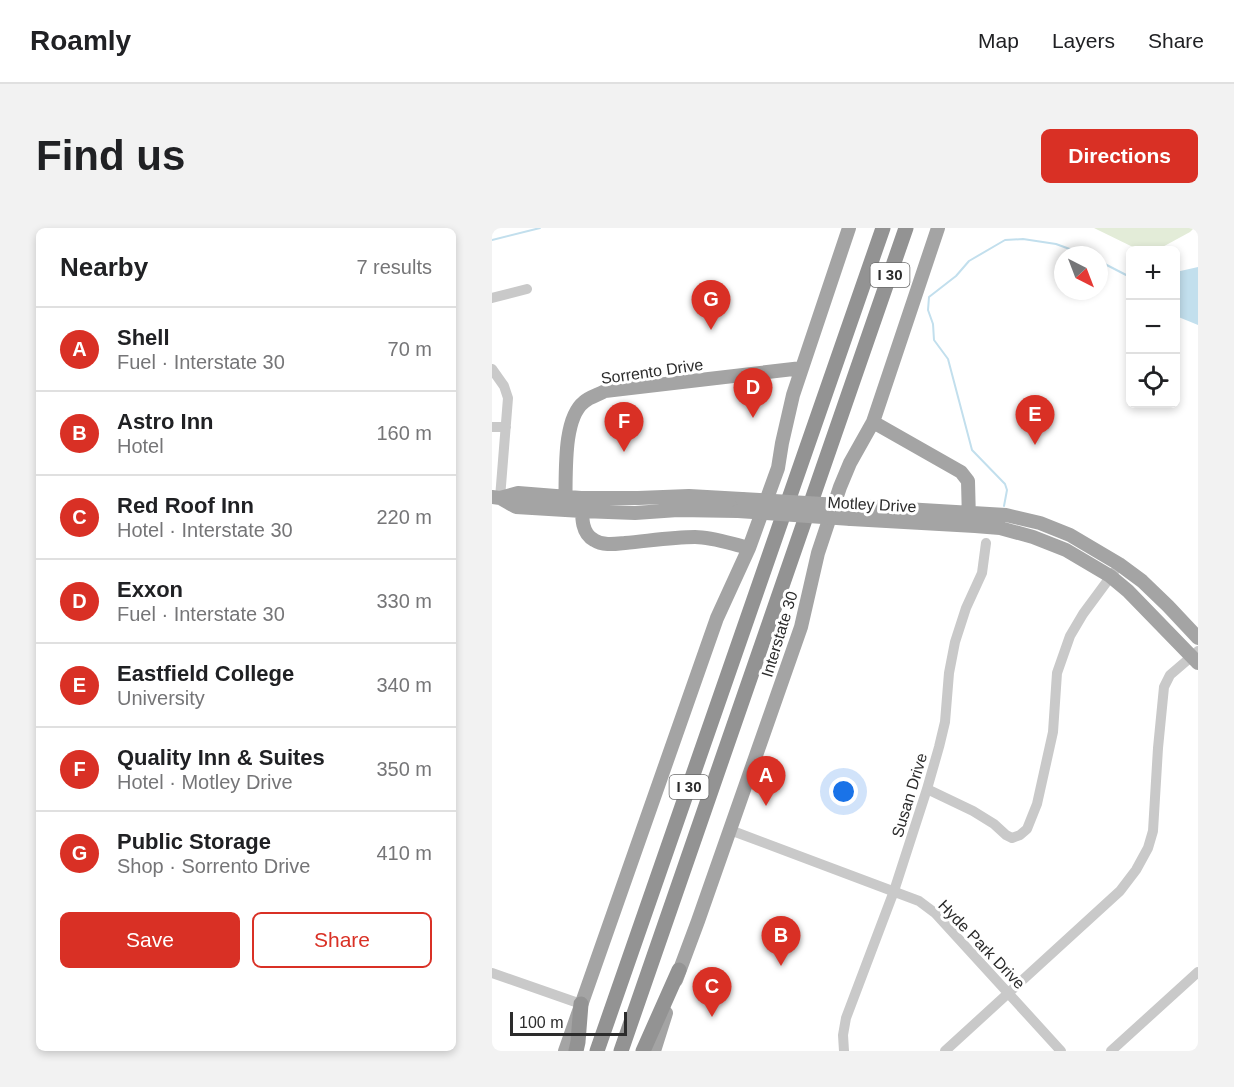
<!DOCTYPE html>
<meta charset="utf-8">
<style>
body{margin:0;font-family:Helvetica,sans-serif;background:#f2f2f2;color:#202124}
.controls{position:absolute;right:18px;top:18px;display:grid;overflow:hidden;border-radius:9px;box-shadow:0 3px 9px #0003}
.controls button{width:54px;height:54px;display:grid;place-items:center;padding:0;border:0;border-bottom:2px solid #e0e0e0;background:#fff;color:#202124;font:30px sans-serif}
.compass{position:absolute;left:562px;top:18px;width:54px;height:54px;border-radius:50%;background:#fff;box-shadow:0 3px 9px #0003;rotate:138deg}
.scale{position:absolute;left:18px;bottom:15px;width:117px;box-sizing:border-box;padding-left:6px;border:3px solid #2c2c2c;border-top:0;font-size:16px;line-height:21px;white-space:nowrap;color:#2c2c2c;-webkit-text-stroke:4px #fff;paint-order:stroke}
.you{position:absolute;left:352px;top:564px;width:21px;height:21px;margin:-15px;border:4px solid #fff;border-radius:50%;background:#1a73e8;box-shadow:0 0 0 9px #1a73e833}
.badge{display:grid;place-items:center;width:39px;height:39px;border-radius:50%;background:#d93025;color:#fff;font-size:20px;font-weight:700}
.pin{position:absolute;translate:-50% -50px;filter:drop-shadow(0 2px 3px #0008)}
.pin::after{content:'';position:absolute;top:32px;width:21px;height:18px;background:inherit;clip-path:polygon(0 0,100% 0,50% 100%)}
.list{margin:0;padding:0;list-style:none}
h2{display:flex;justify-content:space-between;align-items:center;height:78px;margin:0;padding:0 24px;font-size:26px}
h2 small{font-size:20px;font-weight:400;color:#757577}
.list li{display:grid;grid-template-columns:39px 1fr auto;gap:18px;align-items:center;box-sizing:border-box;height:84px;padding:0 24px;border-top:2px solid #e0e0e0}
.list b{display:block;font-size:22px;white-space:nowrap}
.list p{margin:0;font-size:20px;white-space:nowrap;color:#757577}
.list em{font-size:20px;font-style:normal;color:#757577}
.actions{display:flex;gap:12px;padding:18px 24px}
.actions a{flex:1;padding:14px 0;border:2px solid #d93025;border-radius:9px;text-align:center;font-size:21px;color:#d93025}
.actions .main{background:#d93025;color:#fff}
.icon{flex:none;width:33px;height:33px;fill:none;stroke:currentColor;stroke-width:2;stroke-linecap:round;stroke-linejoin:round}
.map{position:relative;flex:none;width:706px;height:823px;overflow:hidden;border-radius:9px}
header{display:flex;align-items:center;gap:36px;box-sizing:border-box;height:84px;padding:0 30px;background:#fff;border-bottom:2px solid #e0e0e0}
header strong{font-size:28px}
nav{display:flex;gap:33px;margin-inline-start:auto;font-size:21px}
.intro{display:flex;align-items:center;justify-content:space-between;box-sizing:border-box;height:144px;padding:0 36px}
h1{margin:0;font-size:42px}
.button{padding:15px 27px;border-radius:9px;background:#d93025;color:#fff;font-size:21px;font-weight:700}
main{display:flex;gap:36px;padding:0 36px}
aside{flex:1;background:#fff;border-radius:9px;box-shadow:0 3px 9px #0003}
.map>svg:first-child{display:block}
.green{fill:#e3ecd8}
.water{fill:#c2dfed}
.lines{fill:none;stroke-linecap:round;stroke-linejoin:round}
.stream{stroke:#c2dfed;stroke-width:2}
.minor{stroke:#c9c9c9;stroke-width:10}
.major{stroke:#a4a4a4;stroke-width:14}
.highway{stroke:#939393;stroke-width:15}
.major-bridge{stroke:#a4a4a4;stroke-width:14}
.labels{text-anchor:middle;stroke-width:6;stroke-linejoin:round;paint-order:stroke}
.shield{fill:#fff;stroke:#6b6b6b;stroke-width:1.5}
.shield-label{font-size:15px;font-weight:bold;fill:#2c2c2c}
.street-label{font-size:16px;fill:#2c2c2c;stroke:#fff}
</style>
<header>
<strong>Roamly</strong>
<nav><a>Map</a><a>Layers</a><a>Share</a></nav>
</header>
<div class="intro"><h1>Find us</h1><a class="button">Directions</a></div>
<main>
<aside>
<h2>Nearby<small>7 results</small></h2>
<ul class="list">
<li><span class="badge">A</span><div><b>Shell</b><p>Fuel · Interstate 30</p></div><em>70 m</em></li>
<li><span class="badge">B</span><div><b>Astro Inn</b><p>Hotel</p></div><em>160 m</em></li>
<li><span class="badge">C</span><div><b>Red Roof Inn</b><p>Hotel · Interstate 30</p></div><em>220 m</em></li>
<li><span class="badge">D</span><div><b>Exxon</b><p>Fuel · Interstate 30</p></div><em>330 m</em></li>
<li><span class="badge">E</span><div><b>Eastfield College</b><p>University</p></div><em>340 m</em></li>
<li><span class="badge">F</span><div><b>Quality Inn &amp; Suites</b><p>Hotel · Motley Drive</p></div><em>350 m</em></li>
<li><span class="badge">G</span><div><b>Public Storage</b><p>Shop · Sorrento Drive</p></div><em>410 m</em></li>
</ul>
<div class="actions"><a class="main">Save</a><a>Share</a></div>
</aside>
<div class="map">
<svg width="706" height="823" viewBox="0 0 706 823">
<rect width="100%" height="100%" fill="#fff"/>
<path class="green" d="M 602,0 L 702,0 L 698,4 L 665,22 L 647,22 Z"/>
<path class="water" d="M 706,39 L 706,97 L 684,88 L 684,44 Z"/>
<g class="lines">
<path class="stream" d="M 0,12 L 48,0
M 607,33 L 638,49
M 512,278 L 515,262 L 513,256 L 480,222 L 456,131 L 442,112 L 441,96 L 436,82 L 437,69 L 464,48 L 477,33 L 513,12 L 531,11 L 564,16 L 594,27"/>
<path class="minor" d="M 0,70 L 35,61
M 0,141 L 12,158 L 16,170 L 8,270
M 0,199 L 14,199
M 435,561 L 481,583 L 502,596 L 514,607 L 520,610 L 528,607 L 535,601 L 545,576 L 561,504 L 565,445 L 578,408 L 591,386 L 622,344
M 238,602 L 427,673 L 443,685 L 569,823
M 0,745 L 89,776
M 352,823 L 351,807 L 354,790 L 402,663 L 435,561 L 447,519 L 453,494 L 457,445 L 463,414 L 474,380 L 490,345 L 494,315
M 453,823 L 628,663 L 644,642 L 656,620 L 661,603 L 666,520 L 672,459 L 678,447 L 706,423
M 619,823 L 706,744"/>
<path class="major" d="M 381,194 L 469,244 L 476,253 L 477,292
M 0,269 L 8,270 L 26,265 L 89,270 L 146,270 L 197,268 L 250,271
M 8,270 L 24,279 L 90,283 L 143,285 L 186,282 L 246,283
M 90,275 C 90,288 89,305 102,312 C 111,318 123,316 133,315 C 156,313 180,309 203,309 C 221,309 239,316 257,320
M 363,278 L 514,287 L 548,295 L 578,307 L 627,336 L 650,353 L 676,378 L 706,410
M 73,282 C 75,254 69,192 92,174 C 97,169 106,167 113,163 L 310,140
M 359,291 L 483,298 L 508,300 L 541,309 L 574,322 L 618,348 L 636,363 L 706,435
M 184,752 L 206,693 L 309,399 L 326,325 L 348,259 L 358,235 L 381,194 L 446,0
M 73,823 L 225,390 L 257,320 L 286,240 L 290,215 L 301,167 L 357,0
M 162,823 L 174,785"/>
<path class="highway" d="M 84,823 L 86,814 L 89,776
M 105,823 L 391,0
M 129,823 L 414,0
M 151,823 L 187,742"/>
<path class="major-bridge" d="M 250,271 L 363,278
M 246,283 L 359,291"/>
</g>
<g class="labels">
<g class="shield">
<rect x="378.5" y="35" width="39" height="24" rx="4.5"/>
<rect x="177.5" y="547" width="39" height="24" rx="4.5"/>
</g>
<g class="shield-label">
<text x="398" y="52">I 30</text>
<text x="197" y="564">I 30</text>
</g>
<g class="street-label">
<text transform="translate(160 143) rotate(-8)" y="6">Sorrento Drive</text>
<text transform="translate(380 276) rotate(3)" y="6">Motley Drive</text>
<text transform="translate(287 406) rotate(-73)" y="6">Interstate 30</text>
<text transform="translate(417 567) rotate(-73)" y="6">Susan Drive</text>
<text transform="translate(490 716) rotate(46)" y="6">Hyde Park Drive</text>
</g>
</g>
</svg>
<div class="controls">
<button>+</button>
<button>−</button>
<button><svg class="icon" aria-label="locate" viewBox="0 0 24 24"><circle cx="12" cy="12" r="6"/><path d="M12 2v4M12 18v4M2 12h4M18 12h4"/></svg></button>
</div>
<svg class="compass" viewBox="-18 -18 36 36"><path d="M0-13l5 13h-10z" fill="#e53935"/><path d="M0 13l5-13h-10z" fill="#757577"/></svg>
<div class="scale">100 m</div>
<div class="you"></div>
<div class="pin badge" style="left:274px;top:578px">A</div>
<div class="pin badge" style="left:289px;top:738px">B</div>
<div class="pin badge" style="left:220px;top:789px">C</div>
<div class="pin badge" style="left:261px;top:190px">D</div>
<div class="pin badge" style="left:543px;top:217px">E</div>
<div class="pin badge" style="left:132px;top:224px">F</div>
<div class="pin badge" style="left:219px;top:102px">G</div>
</div>
</main>
